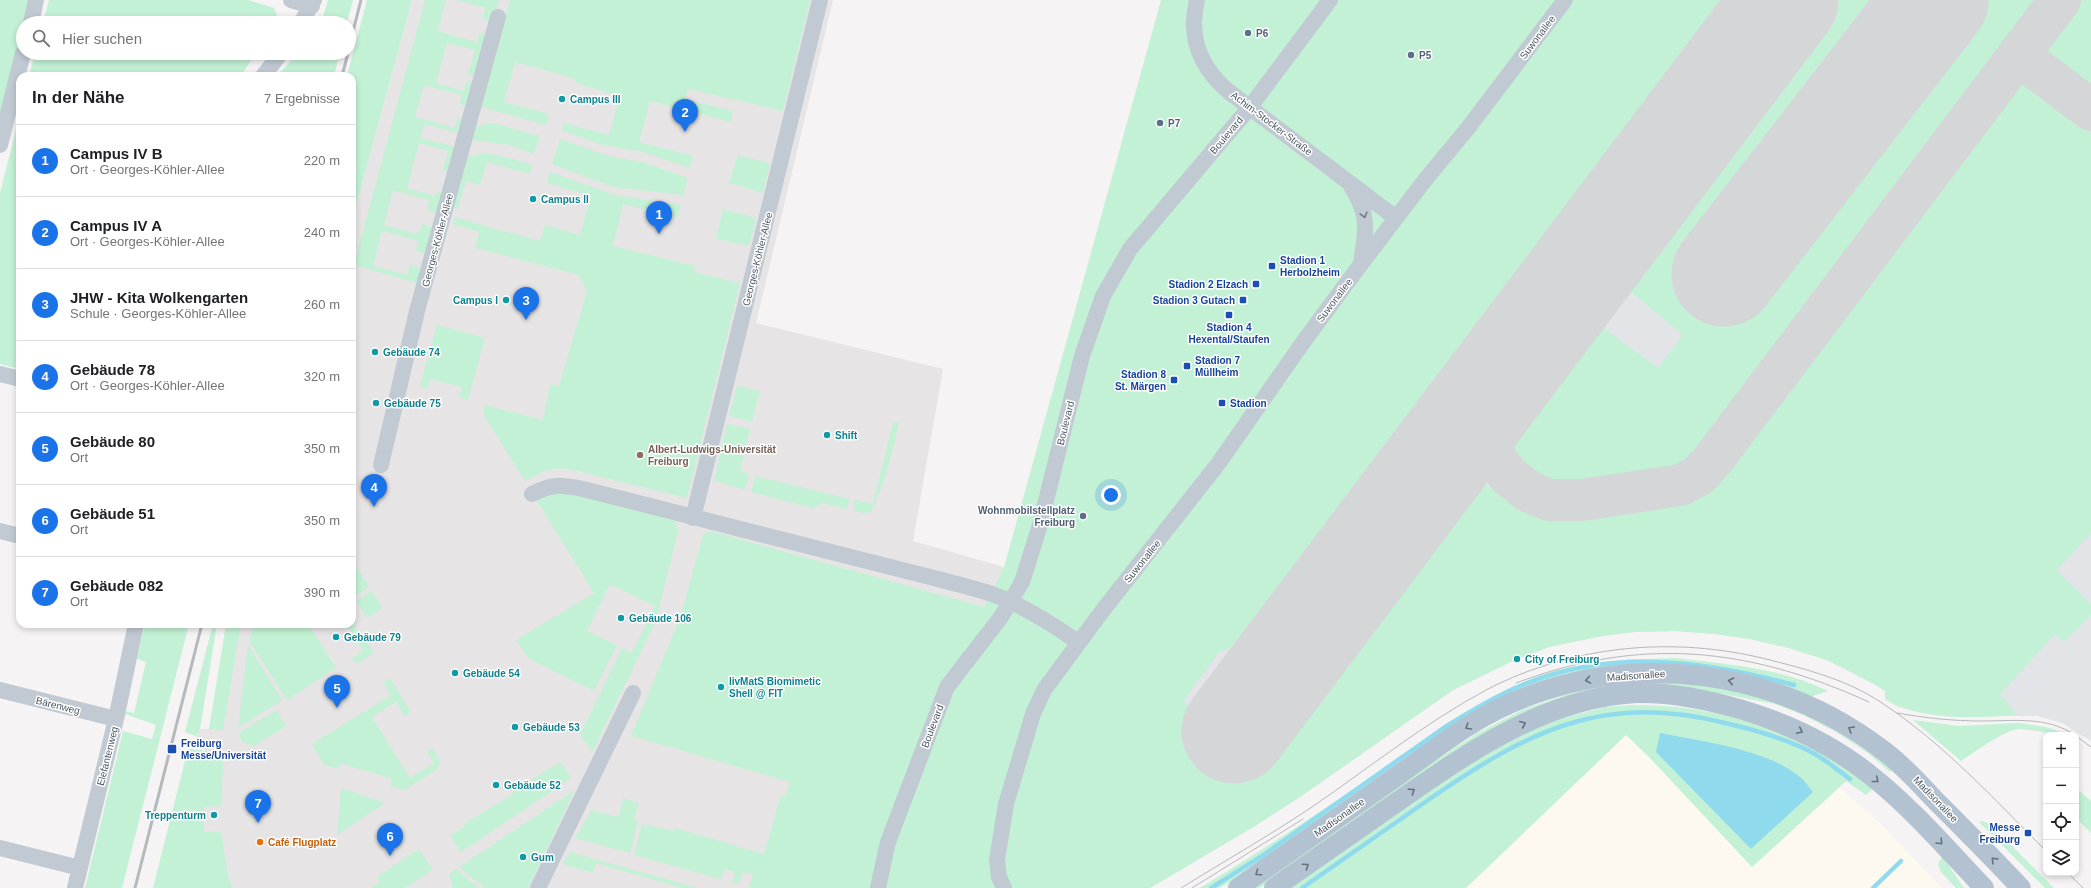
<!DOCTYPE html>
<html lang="de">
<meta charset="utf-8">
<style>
body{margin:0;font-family:Helvetica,sans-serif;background:#f6f6f6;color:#202124}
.controls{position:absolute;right:12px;bottom:12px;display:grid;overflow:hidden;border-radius:8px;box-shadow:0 2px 6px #0003}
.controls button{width:36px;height:36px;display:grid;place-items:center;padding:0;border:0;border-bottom:1px solid #e0e0e0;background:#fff;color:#202124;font:20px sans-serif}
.you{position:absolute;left:1111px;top:495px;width:14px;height:14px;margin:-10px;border:3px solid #fff;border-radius:50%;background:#1a73e8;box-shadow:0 0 0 6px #1a73e833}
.badge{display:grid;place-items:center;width:26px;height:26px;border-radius:50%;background:#1a73e8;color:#fff;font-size:13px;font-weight:700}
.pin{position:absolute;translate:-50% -33px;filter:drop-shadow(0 1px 2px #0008)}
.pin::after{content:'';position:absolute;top:21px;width:14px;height:12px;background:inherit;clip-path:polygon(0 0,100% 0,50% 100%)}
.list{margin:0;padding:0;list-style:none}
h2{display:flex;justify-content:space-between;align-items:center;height:52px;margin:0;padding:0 16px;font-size:17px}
h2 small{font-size:13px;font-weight:400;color:#757577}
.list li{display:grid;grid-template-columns:26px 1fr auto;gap:12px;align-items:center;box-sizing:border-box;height:72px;padding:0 16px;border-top:1px solid #e0e0e0}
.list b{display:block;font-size:15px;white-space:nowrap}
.list p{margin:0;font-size:13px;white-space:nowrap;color:#757577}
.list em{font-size:13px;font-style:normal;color:#757577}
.icon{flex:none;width:22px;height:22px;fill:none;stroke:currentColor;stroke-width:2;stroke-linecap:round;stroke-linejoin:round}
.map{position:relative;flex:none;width:2091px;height:888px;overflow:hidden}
.search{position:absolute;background:#fff;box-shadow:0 2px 6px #0003;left:16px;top:16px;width:340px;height:44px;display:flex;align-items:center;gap:10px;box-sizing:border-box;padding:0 14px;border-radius:22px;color:#757577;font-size:15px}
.panel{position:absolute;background:#fff;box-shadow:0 2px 6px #0003;left:16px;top:72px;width:340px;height:556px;border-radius:12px}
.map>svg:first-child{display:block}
.commercial{fill:#fdf9ef}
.education{fill:#e6e4e5}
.airport{fill:#e2e4e7}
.green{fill:#c3f1d5}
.water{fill:#90daee}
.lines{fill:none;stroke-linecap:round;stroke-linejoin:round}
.stream{stroke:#90daee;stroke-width:4.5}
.taxiway{stroke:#d5d6d8;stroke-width:42}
.runway{stroke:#d5d6d8;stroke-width:105}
.minor{stroke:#c1cad2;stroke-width:16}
.major{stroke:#b3c2d1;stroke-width:20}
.tram{stroke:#b5b8bd;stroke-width:1}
.rail{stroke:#b5b8bd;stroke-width:3}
.oneway{stroke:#6e7983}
.oneway2{stroke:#64717d}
.service-dot{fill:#5c6f8a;stroke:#fff;stroke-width:1.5}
.culture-dot{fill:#0f9aa8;stroke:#fff;stroke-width:1.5}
.transit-dot{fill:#1a4fb4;stroke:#fff;stroke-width:1.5}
.education-dot{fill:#8d6e63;stroke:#fff;stroke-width:1.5}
.food-dot{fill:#e8710a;stroke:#fff;stroke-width:1.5}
.labels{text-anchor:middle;stroke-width:3;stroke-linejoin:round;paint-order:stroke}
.service-label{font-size:10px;font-weight:bold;fill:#4e5e75;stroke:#fff;text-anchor:start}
.street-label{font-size:10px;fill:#4a5661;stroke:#fff}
.culture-label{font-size:10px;font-weight:bold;fill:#0d838f;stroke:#fff;text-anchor:start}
.transit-label{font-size:10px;font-weight:bold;fill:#164399;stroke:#fff;text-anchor:start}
.education-label{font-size:10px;font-weight:bold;fill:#785e54;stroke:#fff;text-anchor:start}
.food-label{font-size:10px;font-weight:bold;fill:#c56008;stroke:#fff;text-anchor:start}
</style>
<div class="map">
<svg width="2091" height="888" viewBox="0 0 2091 888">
<rect width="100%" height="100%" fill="#f5f3f3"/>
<path class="commercial" d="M 1626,735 L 1649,757 L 1752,867 L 1839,788 L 1879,822 L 1942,888 L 1466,888 Z"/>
<path class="education" d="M 412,0 L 833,0 L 756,323 L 943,369 L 913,541 L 1004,567 L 858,888 L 169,888 L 205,750 L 196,736 L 200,729 L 209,729 L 241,624 L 352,624 L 352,221 Z"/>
<path class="airport" d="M 1600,0 L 2091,0 L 2091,741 L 2062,723 L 2037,716 L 1948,716 L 1898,707 L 1885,699 L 1885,691 L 1874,684 L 1829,661 L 1789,648 L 1750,639 L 1715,634 L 1676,631 L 1634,632 L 1602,636 L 1549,647 L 1517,659 L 1453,690 L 1300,797 L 1255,826 L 1150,888 L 1043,888 Z"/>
<path class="green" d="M 0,0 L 30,0 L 0,119 Z
M 49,0 L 248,0 L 274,8 L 279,20 L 276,23 L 43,23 Z
M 328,0 L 353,0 L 347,23 L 321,23 Z
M 367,0 L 412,0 L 352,221 L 352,76 L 347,76 Z
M 425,0 L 446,0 L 438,31 L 477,42 L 479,33 L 489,35 L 477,77 L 468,75 L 475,50 L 447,43 L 436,83 L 464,91 L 467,81 L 474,83 L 467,107 L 459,104 L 462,95 L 424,85 L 415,117 L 455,128 L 457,118 L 464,120 L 459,133 L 424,124 L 421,138 L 456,147 L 449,172 L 443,170 L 448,151 L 419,143 L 407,188 L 435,196 L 437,192 L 443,193 L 438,213 L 427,210 L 429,200 L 393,190 L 384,225 L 418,234 L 422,224 L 435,228 L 428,255 L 416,251 L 418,241 L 382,231 L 373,266 L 407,275 L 410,265 L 424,269 L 420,284 L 354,265 Z
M 456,0 L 499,0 L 492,22 L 483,19 L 485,8 Z
M 510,0 L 810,0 L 783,111 L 688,89 L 685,99 L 733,111 L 731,122 L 650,101 L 639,142 L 693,156 L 690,168 L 643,152 L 599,144 L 562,130 L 564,123 L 609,135 L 620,96 L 575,83 L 576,79 L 515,62 L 504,102 L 549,114 L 546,125 L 481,107 Z
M 1161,0 L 1742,0 L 1264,633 L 1219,652 L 1183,701 L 1259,758 L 1454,499 L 1476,488 L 1489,486 L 1515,492 L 1545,507 L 1571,508 L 1688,489 L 1699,485 L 1709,479 L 2019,68 L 2028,67 L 2033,70 L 2091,113 L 2091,533 L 2057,570 L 2091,605 L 2091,615 L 2064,642 L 2055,634 L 2000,694 L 2017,715 C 1977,718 1919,721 1885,699 L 1885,691 L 1874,684 L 1829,661 L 1789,648 L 1750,639 L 1715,634 L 1676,631 L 1634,632 L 1602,636 L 1549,647 L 1517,659 L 1453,690 L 1300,797 L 1255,826 L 1150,888 L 754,888 L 749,887 L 753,874 L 743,872 L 739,884 L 732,883 L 735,872 L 724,869 L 721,879 L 634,855 L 642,824 L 674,831 L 675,828 L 764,854 L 781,795 L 785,797 L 790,782 L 631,736 L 681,615 L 703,535 L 710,531 L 721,534 L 984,607 L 1004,567 Z
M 1831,0 L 2048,0 L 1693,470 L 1685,472 L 1567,491 C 1526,490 1510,465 1510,427 L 1591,319 L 1658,368 L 1683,335 L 1619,282 Z
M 2070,0 L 2091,0 L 2091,101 L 2037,60 L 2034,55 L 2035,47 Z
M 35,53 L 256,53 L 241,76 L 29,76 Z
M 298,53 L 340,53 L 334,76 L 277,76 Z
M 20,114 L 20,369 L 0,364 L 0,193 Z
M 493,123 L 540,136 L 534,154 L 509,145 L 472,140 L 476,126 Z
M 560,139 L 612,157 L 642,162 L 688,178 L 683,195 L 613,187 L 552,164 Z
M 485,153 L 513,159 L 532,165 L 530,174 L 487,162 L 480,185 L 466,181 L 458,209 L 453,208 L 467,157 Z
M 738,155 L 770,163 L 763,193 L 729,183 Z
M 550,172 L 615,195 L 681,205 L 677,217 L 623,204 L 613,246 L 695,266 L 694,272 L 740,283 L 687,498 L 569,469 C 551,467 541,472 525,481 L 483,414 L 485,405 L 543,420 L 550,384 L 559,386 L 587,291 L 579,275 L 475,248 L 479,232 L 453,224 L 454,217 L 540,241 L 545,225 L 580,235 L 591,196 L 547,183 Z
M 723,209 L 756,218 L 749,246 L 716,239 Z
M 437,325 L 485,338 L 468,400 L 459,397 L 462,387 L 430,379 L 427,389 L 420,386 Z
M 737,386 L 760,391 L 752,422 L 729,416 Z
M 893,422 L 899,423 C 895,440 880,507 867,514 L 853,510 L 855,500 L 873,504 Z
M 727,424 L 750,429 L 740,471 L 749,474 L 745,490 L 714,481 Z
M 755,476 L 850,499 L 847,509 L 823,503 L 812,508 L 751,492 Z
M 558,492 L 573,493 L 671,519 L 676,523 L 678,531 L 656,621 L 592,752 L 580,735 L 622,648 L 632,653 L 655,606 L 610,584 L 587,631 L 617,645 L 594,691 L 529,659 L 516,640 L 594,593 L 537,501 L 545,496 Z
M 355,565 L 369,587 L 354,597 L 352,594 L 352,567 Z
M 372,591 L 382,608 L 367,618 L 356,601 Z
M 352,622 L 364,641 L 366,641 L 374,653 L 356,664 L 352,658 L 363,651 L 347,624 L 352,624 Z
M 145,624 L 189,624 L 122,888 L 85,888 L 123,731 L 152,739 L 156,725 L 125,714 L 125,711 L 134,713 L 146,662 L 137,659 Z
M 213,624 L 217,624 L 200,729 L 196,736 L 185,732 Z
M 226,624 L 241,624 L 223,730 L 209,729 Z
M 254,624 L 308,624 L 336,668 L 287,700 L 249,641 Z
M 248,645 L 282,700 L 238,728 Z
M 1675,658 C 1726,664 1781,668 1828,691 L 1810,697 L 1774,682 L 1734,672 L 1543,684 L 1251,870 L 1219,888 L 1200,888 C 1259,852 1316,815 1373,776 C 1432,735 1487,690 1558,670 C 1597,660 1636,659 1675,658 Z
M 390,678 L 411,712 L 405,716 L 396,702 L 372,717 L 410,778 L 434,763 L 427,752 L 433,748 L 440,762 L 437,769 L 405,790 L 390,786 L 392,779 L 340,763 L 338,769 L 324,765 L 312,744 L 391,695 L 383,682 Z
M 1625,682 L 1707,684 L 1757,693 L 1806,711 L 1893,768 L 1890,772 L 1869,754 L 1836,732 L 1803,715 L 1775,704 L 1707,691 L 1625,688 L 1416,780 L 1260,888 L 1252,888 L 1413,775 L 1478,733 L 1522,710 L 1571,693 Z
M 1633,705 C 1697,704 1758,720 1815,749 C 1835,759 1855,775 1874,788 L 1866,795 L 1846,781 L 1752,867 L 1649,757 L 1626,735 L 1466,888 L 1289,888 L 1419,798 L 1504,742 L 1553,721 L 1604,707 Z
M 276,710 L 286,726 L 254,746 L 242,742 L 239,733 Z
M 1913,720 L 1959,726 L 2018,723 L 2046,727 L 2069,735 C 2052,735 2037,730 2020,729 C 2005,729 1974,753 1961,761 Z
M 188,749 C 200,750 211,750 221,757 L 223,765 L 221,806 L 204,807 L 204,832 L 221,831 L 228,875 L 233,888 L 153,888 Z
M 560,762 L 571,778 L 461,852 L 450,836 L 465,826 L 464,824 L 513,794 L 512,792 Z
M 341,788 L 385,803 L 337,835 Z
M 2076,788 L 2091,801 L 2091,833 L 2076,818 Z
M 575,790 L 528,888 L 485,888 L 459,867 Z
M 623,798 L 639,803 L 634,819 L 638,822 L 630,853 L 575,838 L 592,810 L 618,817 Z
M 1982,821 L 1990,824 L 2054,888 L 2045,888 L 1979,822 Z
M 419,849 L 433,870 L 405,888 L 371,888 L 380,882 L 377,877 Z
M 570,852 L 698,888 L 682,888 L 596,863 L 593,873 L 563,864 Z
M 1942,857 L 1945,860 L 1964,888 L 1956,888 L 1941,872 L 1938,864 Z
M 456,869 L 479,888 L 453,888 L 449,874 Z"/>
<path class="water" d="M 1660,733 C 1700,741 1763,749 1796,774 C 1803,778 1808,786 1813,792 L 1751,849 L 1656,752 Z"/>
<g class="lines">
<path class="stream" d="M 1211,888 L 1262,856 L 1445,727 C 1469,712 1494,697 1520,686 C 1608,648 1704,660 1794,685
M 1302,888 C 1345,858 1388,828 1431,798 C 1529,731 1603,692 1725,723 C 1756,730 1787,739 1815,754 C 1827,761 1839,771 1850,779
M 1873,888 L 1901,861"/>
<path class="taxiway" d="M 2018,55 L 2091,110
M 1482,402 L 1477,417 L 1480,432 L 1491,452 L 1508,475 L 1528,491 L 1549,500 L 1582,500 L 1681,485 L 1699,475 L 1712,461 L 2060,0"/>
<path class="runway" d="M 1724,274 L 1936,0
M 1234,731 L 1786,0"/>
<path class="minor" d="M 291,0 L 312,6
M 1197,0 C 1188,37 1200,67 1228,91 L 1396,218
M 31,23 L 36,0
M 301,23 L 314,0
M 263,76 L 281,53
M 0,145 L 23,53
M 1351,186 C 1370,215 1366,231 1361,263
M 0,374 L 20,379
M 381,465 L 417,311 L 498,17
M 532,494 C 553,483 561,485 583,489 L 938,579 C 956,584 974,588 992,594 C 1023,605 1051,623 1078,642
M 693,518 L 820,0
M 0,531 L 20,536
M 0,690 L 116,719
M 0,848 L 80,868
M 75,888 L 116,719 L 136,624
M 538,888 L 633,693
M 878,888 L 888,842 L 947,687 L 1001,617 L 1022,582 L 1040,525 L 1082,356 L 1103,296 L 1130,249 L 1250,107 L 1330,0
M 1004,888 L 999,877 L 997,860 L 1006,804 L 1033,714 L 1044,690 L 1103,610 L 1218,464 L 1304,341 L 1361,264 L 1425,180 L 1468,128 L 1565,0"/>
<path class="major" d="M 1238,888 C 1292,850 1346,812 1400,774 C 1435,749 1470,721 1509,704 C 1633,649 1777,669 1884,751 C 1903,765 1918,782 1934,799 C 1963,828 1993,858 2021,888
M 1274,888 C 1315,859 1356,831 1397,802 C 1469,752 1545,698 1636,693 C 1672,692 1709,700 1743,710 C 1789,724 1831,744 1869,774 C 1911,807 1947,849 1984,888"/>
<path class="tram" d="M 1516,683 C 1641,636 1748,647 1869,702
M 1897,713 C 1925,718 1953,721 1982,721 C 2014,721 2047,716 2075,735
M 2076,736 L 2091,747
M 2068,873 L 2083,888
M 1181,888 C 1223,862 1267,837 1309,809 C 1368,769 1424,723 1488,689 C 1574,645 1673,636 1766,659 C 1806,669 1848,680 1882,703 C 1944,744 1994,799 2046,851
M 1192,888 L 1303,819"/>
<path class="rail" d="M 349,47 L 361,0
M 342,76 L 348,53
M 135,888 L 202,624"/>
</g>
<defs><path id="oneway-chevron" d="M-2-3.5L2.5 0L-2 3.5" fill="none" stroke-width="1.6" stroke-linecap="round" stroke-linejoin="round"/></defs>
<use class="oneway" href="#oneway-chevron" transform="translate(1364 215) rotate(76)"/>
<g class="oneway2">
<use href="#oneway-chevron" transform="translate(1588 680) rotate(170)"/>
<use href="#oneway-chevron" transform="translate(1731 681) rotate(-168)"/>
<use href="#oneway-chevron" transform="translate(1523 724) rotate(-23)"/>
<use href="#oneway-chevron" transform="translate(1468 727) rotate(149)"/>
<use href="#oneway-chevron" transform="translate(1851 729) rotate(-149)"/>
<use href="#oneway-chevron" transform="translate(1800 731) rotate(25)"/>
<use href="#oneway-chevron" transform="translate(1876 780) rotate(39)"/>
<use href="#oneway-chevron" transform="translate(1412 791) rotate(-35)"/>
<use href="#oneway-chevron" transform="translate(1940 842) rotate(46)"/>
<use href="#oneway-chevron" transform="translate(1994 860) rotate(-134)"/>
<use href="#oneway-chevron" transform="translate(1306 866) rotate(-35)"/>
<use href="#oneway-chevron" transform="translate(1258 873) rotate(145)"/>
</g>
<g class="service-dot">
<circle cx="1248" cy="33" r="4"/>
<circle cx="1411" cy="55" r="4"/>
<circle cx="1160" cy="123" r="4"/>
<circle cx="1083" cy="516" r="4"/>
</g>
<g class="culture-dot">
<circle cx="562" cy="99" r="4"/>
<circle cx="533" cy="199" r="4"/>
<circle cx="506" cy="300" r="4"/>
<circle cx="375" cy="352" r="4"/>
<circle cx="376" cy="403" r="4"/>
<circle cx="827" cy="435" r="4"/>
<circle cx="621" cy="618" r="4"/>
<circle cx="336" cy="637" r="4"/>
<circle cx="1517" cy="659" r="4"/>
<circle cx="455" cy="673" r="4"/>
<circle cx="721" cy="687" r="4"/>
<circle cx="515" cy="727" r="4"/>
<circle cx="496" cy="785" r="4"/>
<circle cx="214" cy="815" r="4"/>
<circle cx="523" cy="857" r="4"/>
</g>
<g class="transit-dot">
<rect x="1268" y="262" width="8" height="8" rx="2"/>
<rect x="1252" y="280" width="8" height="8" rx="2"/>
<rect x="1239" y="296" width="8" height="8" rx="2"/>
<rect x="1225" y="311" width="8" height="8" rx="2"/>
<rect x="1183" y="362" width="8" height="8" rx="2"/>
<rect x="1170" y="376" width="8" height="8" rx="2"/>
<rect x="1218" y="399" width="8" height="8" rx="2"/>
<rect x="167" y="744" width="10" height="10" rx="2"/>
<rect x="2024" y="829" width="8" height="8" rx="2"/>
</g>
<circle class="education-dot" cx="640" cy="455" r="4"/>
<circle class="food-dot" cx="260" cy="842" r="4"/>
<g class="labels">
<g class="service-label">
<text x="1256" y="37">P6</text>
<text x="1419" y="59">P5</text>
<text x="1168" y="127">P7</text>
<text x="1075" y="514" text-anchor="end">Wohnmobilstellplatz<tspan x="1075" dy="12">Freiburg</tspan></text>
</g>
<g class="street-label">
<text transform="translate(1537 37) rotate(-53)" y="4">Suwonallee</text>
<text transform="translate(1272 123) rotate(37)" y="4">Achim-Stocker-Straße</text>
<text transform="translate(1226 135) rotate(-50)" y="4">Boulevard</text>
<text transform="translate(437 240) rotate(-75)" y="4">Georges-Köhler-Allee</text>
<text transform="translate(757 259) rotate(-76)" y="4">Georges-Köhler-Allee</text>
<text transform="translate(1334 300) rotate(-53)" y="4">Suwonallee</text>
<text transform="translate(1065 423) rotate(-76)" y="4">Boulevard</text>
<text transform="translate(1142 561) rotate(-51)" y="4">Suwonallee</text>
<text transform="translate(1636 675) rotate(-4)" y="4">Madisonallee</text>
<text transform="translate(58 705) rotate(14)" y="4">Bärenweg</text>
<text transform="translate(932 726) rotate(-69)" y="4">Boulevard</text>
<text transform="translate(107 756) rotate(-76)" y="4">Elefantenweg</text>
<text transform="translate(1936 799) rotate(46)" y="4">Madisonallee</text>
<text transform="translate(1339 817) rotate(-35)" y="4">Madisonallee</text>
</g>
<g class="culture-label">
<text x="570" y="103">Campus III</text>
<text x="541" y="203">Campus II</text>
<text x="498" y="304" text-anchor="end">Campus I</text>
<text x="383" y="356">Gebäude 74</text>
<text x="384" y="407">Gebäude 75</text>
<text x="835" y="439">Shift</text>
<text x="629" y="622">Gebäude 106</text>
<text x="344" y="641">Gebäude 79</text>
<text x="1525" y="663">City of Freiburg</text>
<text x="463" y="677">Gebäude 54</text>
<text x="729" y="685">livMatS Biomimetic<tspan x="729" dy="12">Shell @ FIT</tspan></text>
<text x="523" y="731">Gebäude 53</text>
<text x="504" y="789">Gebäude 52</text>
<text x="206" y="819" text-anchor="end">Treppenturm</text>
<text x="531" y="861">Gum</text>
</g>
<g class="transit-label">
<text x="1280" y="264">Stadion 1<tspan x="1280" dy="12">Herbolzheim</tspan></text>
<text x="1248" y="288" text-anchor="end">Stadion 2 Elzach</text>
<text x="1235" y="304" text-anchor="end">Stadion 3 Gutach</text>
<text x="1229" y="331" text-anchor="middle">Stadion 4<tspan x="1229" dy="12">Hexental/Staufen</tspan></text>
<text x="1195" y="364">Stadion 7<tspan x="1195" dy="12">Müllheim</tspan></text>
<text x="1166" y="378" text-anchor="end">Stadion 8<tspan x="1166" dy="12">St. Märgen</tspan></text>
<text x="1230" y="407">Stadion</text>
<text x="181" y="747">Freiburg<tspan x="181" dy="12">Messe/Universität</tspan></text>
<text x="2020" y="831" text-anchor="end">Messe<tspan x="2020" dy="12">Freiburg</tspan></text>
</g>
<g class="education-label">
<text x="648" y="453">Albert-Ludwigs-Universität<tspan x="648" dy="12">Freiburg</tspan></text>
</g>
<g class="food-label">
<text x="268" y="846">Café Flugplatz</text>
</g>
</g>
</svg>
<div class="controls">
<button>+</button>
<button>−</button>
<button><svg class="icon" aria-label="locate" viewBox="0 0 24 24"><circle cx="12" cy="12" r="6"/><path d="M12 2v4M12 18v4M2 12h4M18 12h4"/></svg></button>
<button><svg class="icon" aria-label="layers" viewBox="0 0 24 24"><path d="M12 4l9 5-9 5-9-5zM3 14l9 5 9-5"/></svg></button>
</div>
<div class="you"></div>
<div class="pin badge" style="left:659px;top:234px">1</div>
<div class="pin badge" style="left:685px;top:132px">2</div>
<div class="pin badge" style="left:526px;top:320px">3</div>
<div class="pin badge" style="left:374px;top:507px">4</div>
<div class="pin badge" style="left:337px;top:708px">5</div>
<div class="pin badge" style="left:390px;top:856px">6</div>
<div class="pin badge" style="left:258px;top:823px">7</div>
<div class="search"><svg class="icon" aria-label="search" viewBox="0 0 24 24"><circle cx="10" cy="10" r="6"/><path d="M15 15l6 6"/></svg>Hier suchen</div>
<section class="panel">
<h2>In der Nähe<small>7 Ergebnisse</small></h2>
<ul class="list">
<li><span class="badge">1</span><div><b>Campus IV B</b><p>Ort · Georges-Köhler-Allee</p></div><em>220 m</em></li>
<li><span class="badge">2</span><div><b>Campus IV A</b><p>Ort · Georges-Köhler-Allee</p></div><em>240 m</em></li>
<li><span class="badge">3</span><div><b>JHW - Kita Wolkengarten</b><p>Schule · Georges-Köhler-Allee</p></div><em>260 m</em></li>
<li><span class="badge">4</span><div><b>Gebäude 78</b><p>Ort · Georges-Köhler-Allee</p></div><em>320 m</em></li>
<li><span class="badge">5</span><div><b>Gebäude 80</b><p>Ort</p></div><em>350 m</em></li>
<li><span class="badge">6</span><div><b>Gebäude 51</b><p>Ort</p></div><em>350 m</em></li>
<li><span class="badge">7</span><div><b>Gebäude 082</b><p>Ort</p></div><em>390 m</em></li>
</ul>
</section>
</div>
